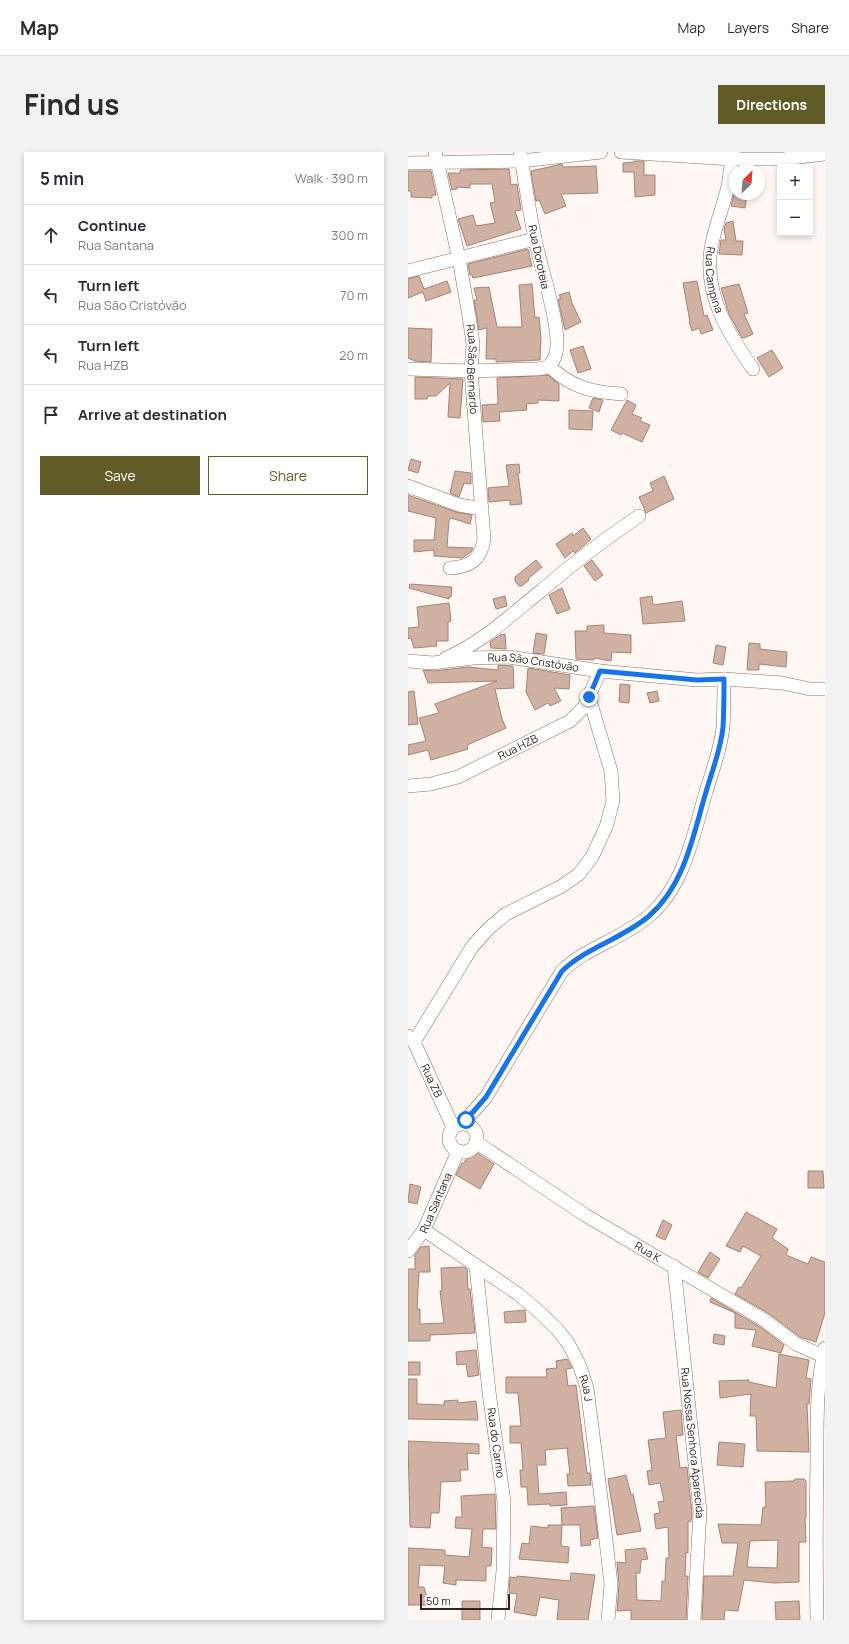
<!DOCTYPE html>
<meta charset="utf-8">
<style>
body{margin:0;font-family:Manrope,sans-serif;background:#f2f2f3;color:#2b2b33}
.controls{position:absolute;right:12px;top:12px;display:grid;overflow:hidden;border-radius:0px;box-shadow:0 2px 6px #0003}
.controls button{width:36px;height:36px;display:grid;place-items:center;padding:0;border:0;border-bottom:1px solid #e1e1e2;background:#fff;color:#2b2b33;font:20px sans-serif}
.compass{position:absolute;left:321px;top:12px;width:36px;height:36px;border-radius:50%;background:#fff;box-shadow:0 2px 6px #0003;rotate:25deg}
.scale{position:absolute;left:12px;bottom:10px;width:90px;box-sizing:border-box;padding-left:4px;border:2px solid #30241e;border-top:0;font-size:11px;line-height:14px;white-space:nowrap;color:#30241e;-webkit-text-stroke:3px #fff;paint-order:stroke}
.stop{position:absolute;width:12px;height:12px;margin:-9px;border:3px solid #1a73e8;border-radius:50%;background:#fff}
.stop.end{background:#1a73e8;border-color:#fff;box-shadow:0 1px 4px #0008}
.list{margin:0;padding:0;list-style:none}
h2{display:flex;justify-content:space-between;align-items:center;height:52px;margin:0;padding:0 16px;font-size:17px}
h2 small{font-size:13px;font-weight:400;color:#7c7c81}
.list li{display:grid;grid-template-columns:26px 1fr auto;gap:12px;align-items:center;box-sizing:border-box;height:60px;padding:0 16px;border-top:1px solid #e1e1e2}
.list b{display:block;font-size:15px;white-space:nowrap}
.list p{margin:0;font-size:13px;white-space:nowrap;color:#7c7c81}
.list em{font-size:13px;font-style:normal;color:#7c7c81}
.actions{display:flex;gap:8px;padding:12px 16px}
.actions a{flex:1;padding:9px 0;border:1px solid #605b27;border-radius:0px;text-align:center;font-size:14px;color:#605b27}
.actions .main{background:#605b27;color:#fff}
.icon{flex:none;width:22px;height:22px;fill:none;stroke:currentColor;stroke-width:2;stroke-linecap:round;stroke-linejoin:round}
.map{position:relative;flex:none;width:417px;height:1468px;overflow:hidden;border-radius:0px}
header{display:flex;align-items:center;gap:24px;box-sizing:border-box;height:56px;padding:0 20px;background:#fff;border-bottom:1px solid #e1e1e2}
header strong{font-size:19px}
nav{display:flex;gap:22px;margin-inline-start:auto;font-size:14px}
.intro{display:flex;align-items:center;justify-content:space-between;box-sizing:border-box;height:96px;padding:0 24px}
h1{margin:0;font-size:28px}
.button{padding:10px 18px;border-radius:0px;background:#605b27;color:#fff;font-size:14px;font-weight:700}
main{display:flex;gap:24px;padding:0 24px}
aside{flex:1;background:#fff;border-radius:0px;box-shadow:0 2px 6px #0003}
.map>svg:first-child{display:block}
.building{fill:#d1b1a1;stroke:#a28374;fill-rule:evenodd}
.lines{fill:none;stroke-linecap:round;stroke-linejoin:round}
.minor-casing{stroke:#8b6d5f;stroke-width:14}
.minor{stroke:#fff;stroke-width:13}
.route{stroke:#1a73e8;stroke-width:5}
.labels{text-anchor:middle;stroke-width:4;stroke-linejoin:round;paint-order:stroke}
.street-label{font-size:11px;fill:#30241e;stroke:#fff}
</style>
<header>
<strong>Map</strong>
<nav><a>Map</a><a>Layers</a><a>Share</a></nav>
</header>
<div class="intro"><h1>Find us</h1><a class="button">Directions</a></div>
<main>
<aside>
<h2>5 min<small>Walk · 390 m</small></h2>
<ul class="list">
<li><svg class="icon" aria-label="ahead" viewBox="0 0 24 24"><path d="M12 20V5M6 11l6-6 6 6"/></svg><div><b>Continue</b><p>Rua Santana</p></div><em>300 m</em></li>
<li><svg class="icon" aria-label="left" viewBox="0 0 24 24"><path d="M17 20v-9H6M10 6l-5 5 5 5"/></svg><div><b>Turn left</b><p>Rua São Cristóvão</p></div><em>70 m</em></li>
<li><svg class="icon" aria-label="left" viewBox="0 0 24 24"><path d="M17 20v-9H6M10 6l-5 5 5 5"/></svg><div><b>Turn left</b><p>Rua HZB</p></div><em>20 m</em></li>
<li><svg class="icon" aria-label="arrive" viewBox="0 0 24 24"><path d="M6 21V4h12l-3 4 3 4H6"/></svg><div><b>Arrive at destination</b></div></li>
</ul>
<div class="actions"><a class="main">Save</a><a>Share</a></div>
</aside>
<div class="map">
<svg width="417" height="1468" viewBox="0 0 417 1468">
<rect width="100%" height="100%" fill="#fef7f3"/>
<path class="building" d="M 226,9 L 236,9 L 236,23 L 247,23 L 247,43 L 227,45 L 226,20 L 215,20 L 215,11 L 226,10 Z
M 154,12 L 155,15 L 188,14 L 190,41 L 153,42 L 158,54 L 137,62 L 131,48 L 128,49 L 123,19 Z
M 101,17 L 103,33 L 109,32 L 113,58 L 107,59 L 113,77 L 59,94 L 50,67 L 65,63 L 68,74 L 87,71 L 82,51 L 87,50 L 84,32 L 62,32 L 62,36 L 49,35 L 49,37 L 44,38 L 40,21 L 52,21 L 52,18 Z
M 0,19 L 23,19 L 28,43 L 24,43 L 24,46 L 3,45 L 3,39 L 0,39 Z
M 326,42 L 339,42 L 337,56 L 323,54 Z
M 325,69 L 328,89 L 335,89 L 334,103 L 311,102 L 313,88 L 318,88 L 316,77 L 318,71 Z
M 120,97 L 124,114 L 65,126 L 64,123 L 62,123 L 60,112 Z
M 11,124 L 16,137 L 39,129 L 43,140 L 18,149 L 15,140 L 0,146 L 0,127 Z
M 289,129 L 296,164 L 299,163 L 305,178 L 293,182 L 291,176 L 284,179 L 281,170 L 282,170 L 275,131 Z
M 124,132 L 127,166 L 131,165 L 133,186 L 132,208 L 88,210 L 88,207 L 78,207 L 79,176 L 71,178 L 66,148 L 69,148 L 66,136 L 81,135 L 89,175 L 114,175 L 111,133 Z
M 331,132 L 340,161 L 336,162 L 345,182 L 336,186 L 334,186 L 321,162 L 313,136 Z
M 161,140 L 164,151 L 173,170 L 157,178 L 150,147 L 153,147 L 151,143 Z
M 0,176 L 24,177 L 23,210 L 7,209 L 0,206 Z
M 175,194 L 183,217 L 170,221 L 162,198 Z
M 364,198 L 375,216 L 361,225 L 349,206 Z
M 140,223 L 151,232 L 151,249 L 130,248 L 130,251 L 118,252 L 119,258 L 91,260 L 92,269 L 75,270 L 74,253 L 90,252 L 89,226 Z
M 7,225 L 55,227 L 52,266 L 40,265 L 42,231 L 28,244 L 20,244 L 19,247 L 7,247 Z
M 185,246 L 195,248 L 191,260 L 181,256 Z
M 219,248 L 228,253 L 224,262 L 234,266 L 232,269 L 242,273 L 234,290 L 214,281 L 213,283 L 203,278 Z
M 161,258 L 185,259 L 184,278 L 161,277 Z
M 3,307 L 13,310 L 10,321 L 0,318 Z
M 111,312 L 112,321 L 110,321 L 114,352 L 102,353 L 102,348 L 81,350 L 80,336 L 101,334 L 98,313 Z
M 47,319 L 63,321 L 63,332 L 56,331 L 51,345 L 42,341 Z
M 256,324 L 266,347 L 238,361 L 231,345 L 245,339 L 242,331 Z
M 0,343 L 48,360 L 64,363 L 62,372 L 43,366 L 41,368 L 39,395 L 65,396 L 63,400 L 54,406 L 26,404 L 26,398 L 6,400 L 6,388 L 26,388 L 28,366 L 0,359 Z
M 175,376 L 183,387 L 167,401 L 165,399 L 157,406 L 148,392 L 164,381 L 165,384 Z
M 128,408 L 134,415 L 120,427 L 121,428 L 114,434 L 111,434 L 107,429 L 107,425 Z
M 184,408 L 195,423 L 187,429 L 176,414 Z
M 2,432 L 44,435 L 43,445 L 41,445 L 41,447 L 1,436 Z
M 154,436 L 162,457 L 149,462 L 141,443 Z
M 97,444 L 99,454 L 88,457 L 85,447 Z
M 244,444 L 245,453 L 274,449 L 277,469 L 235,472 L 232,446 Z
M 41,451 L 43,469 L 40,470 L 40,489 L 28,489 L 29,494 L 6,496 L 3,486 L 0,487 L 0,476 L 11,475 L 9,455 Z
M 196,473 L 196,481 L 223,483 L 223,501 L 204,500 L 203,509 L 186,506 L 186,508 L 168,507 L 167,479 L 179,479 L 179,474 Z
M 128,481 L 139,483 L 136,502 L 125,501 Z
M 97,482 L 98,497 L 83,496 L 82,490 L 92,483 Z
M 341,491 L 352,492 L 352,497 L 379,500 L 378,515 L 351,512 L 351,518 L 339,518 Z
M 308,493 L 318,495 L 315,513 L 305,511 Z
M 90,513 L 105,514 L 106,536 L 87,537 L 94,567 L 98,576 L 59,593 L 60,597 L 23,608 L 20,598 L 0,603 L 0,593 L 18,589 L 11,566 L 31,561 L 27,552 L 89,529 L 20,531 L 15,518 L 26,519 L 60,515 L 90,518 Z
M 120,516 L 162,523 L 161,537 L 146,536 L 153,549 L 142,554 L 140,551 L 127,558 L 118,540 Z
M 212,532 L 222,533 L 221,551 L 211,550 Z
M 6,539 L 10,572 L 0,573 L 0,540 Z
M 249,539 L 251,549 L 242,551 L 239,541 Z
M 65,998 L 86,1012 L 72,1037 L 48,1023 L 54,1011 L 55,1012 Z
M 400,1019 L 415,1019 L 416,1036 L 400,1036 Z
M 2,1032 L 13,1035 L 9,1052 L 0,1050 Z
M 338,1060 L 369,1077 L 364,1086 L 380,1097 L 378,1103 L 400,1112 L 403,1105 L 417,1110 L 417,1161 L 408,1190 L 392,1185 L 360,1161 L 327,1142 L 331,1135 L 333,1136 L 353,1104 L 335,1094 L 332,1100 L 318,1094 Z
M 255,1068 L 264,1073 L 257,1088 L 248,1084 Z
M 21,1094 L 22,1120 L 11,1120 L 9,1157 L 12,1157 L 12,1172 L 36,1171 L 32,1139 L 34,1138 L 33,1116 L 56,1115 L 59,1117 L 60,1137 L 62,1137 L 67,1181 L 22,1183 L 22,1189 L 0,1189 L 0,1117 L 7,1117 L 7,1103 L 13,1095 Z
M 302,1100 L 312,1107 L 300,1126 L 290,1120 Z
M 303,1146 L 352,1175 L 376,1193 L 373,1201 L 344,1194 L 348,1178 L 327,1176 L 327,1161 L 302,1150 Z
M 117,1158 L 118,1170 L 97,1171 L 96,1160 Z
M 306,1182 L 317,1184 L 316,1193 L 305,1191 Z
M 68,1198 L 71,1223 L 60,1225 L 58,1212 L 49,1213 L 48,1200 Z
M 371,1202 L 401,1208 L 398,1226 L 403,1227 L 401,1252 L 399,1252 L 401,1300 L 349,1299 L 348,1264 L 342,1264 L 343,1242 L 312,1246 L 311,1229 L 341,1228 L 341,1230 L 368,1236 Z
M 159,1207 L 164,1216 L 158,1217 L 160,1234 L 168,1233 L 179,1321 L 182,1321 L 183,1333 L 160,1334 L 159,1322 L 162,1322 L 159,1296 L 137,1298 L 138,1313 L 129,1313 L 131,1342 L 158,1340 L 159,1353 L 142,1354 L 142,1352 L 120,1353 L 119,1335 L 113,1335 L 112,1318 L 115,1318 L 113,1291 L 102,1291 L 102,1274 L 113,1274 L 110,1241 L 98,1241 L 98,1225 L 139,1225 L 138,1217 L 149,1216 L 148,1209 Z
M 0,1210 L 12,1210 L 12,1223 L 0,1223 Z
M 0,1227 L 9,1227 L 9,1252 L 36,1253 L 36,1249 L 50,1248 L 50,1251 L 68,1249 L 70,1268 L 0,1267 Z
M 273,1258 L 275,1283 L 268,1284 L 272,1316 L 279,1315 L 284,1362 L 283,1369 L 280,1370 L 280,1401 L 278,1400 L 277,1424 L 280,1424 L 278,1468 L 223,1468 L 223,1458 L 209,1459 L 211,1433 L 209,1410 L 218,1411 L 217,1398 L 237,1396 L 240,1407 L 233,1408 L 232,1421 L 228,1421 L 229,1448 L 253,1449 L 254,1429 L 257,1429 L 258,1406 L 261,1406 L 260,1375 L 248,1377 L 246,1362 L 252,1361 L 250,1350 L 256,1349 L 252,1331 L 241,1333 L 239,1319 L 244,1318 L 240,1288 L 258,1286 L 255,1260 Z
M 0,1289 L 71,1292 L 71,1302 L 59,1301 L 60,1318 L 52,1318 L 53,1329 L 33,1330 L 31,1361 L 23,1361 L 22,1376 L 2,1375 Z
M 311,1290 L 337,1292 L 335,1315 L 309,1313 Z
M 218,1323 L 223,1343 L 225,1342 L 233,1379 L 209,1383 L 200,1327 Z
M 387,1327 L 396,1327 L 398,1329 L 398,1366 L 397,1366 L 398,1390 L 391,1390 L 391,1430 L 366,1431 L 336,1428 L 330,1459 L 317,1458 L 316,1468 L 294,1468 L 296,1424 L 325,1424 L 330,1391 L 314,1391 L 310,1372 L 353,1373 L 355,1355 L 358,1355 L 357,1330 L 386,1329 ZM 370,1388 L 369,1416 L 339,1415 L 342,1389 Z
M 87,1342 L 88,1377 L 75,1377 L 74,1395 L 84,1396 L 83,1414 L 78,1414 L 78,1429 L 48,1428 L 48,1433 L 35,1431 L 37,1414 L 12,1413 L 10,1435 L 16,1435 L 21,1453 L 0,1453 L 0,1396 L 37,1398 L 37,1403 L 61,1405 L 64,1377 L 47,1376 L 48,1365 L 54,1365 L 53,1344 Z
M 186,1354 L 190,1386 L 182,1388 L 183,1393 L 173,1394 L 172,1373 L 154,1373 L 153,1356 Z
M 140,1373 L 154,1373 L 153,1394 L 161,1395 L 160,1411 L 111,1407 L 114,1391 L 121,1392 L 123,1374 L 140,1376 Z
M 163,1421 L 187,1423 L 180,1468 L 149,1468 L 151,1448 L 132,1445 L 128,1464 L 106,1460 L 109,1442 L 101,1441 L 102,1425 L 109,1426 L 109,1424 L 162,1429 Z
M 54,1449 L 72,1449 L 72,1468 L 54,1468 Z
M 391,1449 L 392,1468 L 368,1468 L 367,1450 Z"/>
<g class="lines">
<defs>
<g id="minor">
<path id="s1" d="M 27,0 L 51,107 L 61,164 L 65,192 L 63,219 L 76,387 C 73,408 62,415 42,416"/>
<path d="M 213,0 L 324,7 L 375,7 L 417,2"/>
<path id="s2" d="M 325,0 C 323,11 322,23 320,34 C 315,57 304,80 302,105 C 299,148 322,184 345,217"/>
<path d="M 0,11 L 113,9 L 193,0"/>
<path d="M 0,119 L 127,87"/>
<path d="M 142,215 C 164,235 182,240 213,242"/>
<path d="M 0,217 L 63,219 L 127,217 C 139,217 145,213 148,201 C 154,177 132,114 127,87 C 121,58 117,29 112,0"/>
<path d="M 0,334 L 51,353 L 74,357"/>
<path d="M 38,506 C 74,491 104,462 134,438 C 165,411 197,387 231,364"/>
<path id="s3" d="M 0,509 L 25,511 L 65,506 L 101,505 L 192,519 L 289,528 L 316,527 L 374,531 L 402,537 L 417,537"/>
<path id="s4" d="M 0,634 L 23,632 L 50,625 L 162,569 L 176,555 L 192,519"/>
<path id="s5" d="M 0,884 L 6,890 L 45,975"/>
<path d="M 6,890 L 64,795 L 80,777 L 98,762 L 154,734 L 171,722 L 184,705 L 198,675 L 205,649 L 203,619 L 181,545"/>
<path d="M 55,971 L 78,945 L 154,819 C 179,795 214,787 241,764 C 277,733 285,683 298,640 C 304,619 313,597 315,575 C 316,559 316,543 316,527"/>
<circle cx="55" cy="986" r="14"/>
<path id="s6" d="M 68,990 L 177,1063 L 356,1168 L 388,1192 L 415,1204"/>
<path id="s7" d="M 16,1078 L 110,1142 L 129,1158 L 149,1177 L 160,1191 L 171,1212 L 179,1236 L 194,1354 L 203,1432 L 200,1468"/>
<path id="s8" d="M 0,1099 L 16,1078 L 50,999"/>
<path id="s9" d="M 68,1114 L 81,1240 L 96,1350 L 95,1419 L 90,1468"/>
<path id="s10" d="M 266,1114 L 292,1359 L 286,1468"/>
<path d="M 409,1468 C 408,1415 408,1362 409,1309 C 409,1272 408,1232 417,1196"/>
</g>
</defs>
<use href="#minor" class="minor-casing"/>
<use href="#minor" class="minor"/>
</g>
<g class="lines">
<path class="route" d="M 58,968 L 78,945 L 154,819 C 179,795 214,787 241,764 C 277,733 285,683 298,640 C 304,619 313,597 315,575 C 316,559 316,543 316,527 L 289,528 L 192,519 L 181,545"/>
</g>
<g class="labels">
<g class="street-label">
<text transform="translate(131 105) rotate(78)" y="4">Rua Doroteia</text>
<text dy="4" stroke="none"><textPath href="#s2" startOffset="131">Rua Campina</textPath></text>
<text dy="4" stroke="none"><textPath href="#s1" startOffset="221">Rua São Bernardo</textPath></text>
<text dy="4" stroke="none"><textPath href="#s3" startOffset="126">Rua São Cristóvão</textPath></text>
<text dy="4" stroke="none"><textPath href="#s4" startOffset="118">Rua HZB</textPath></text>
<text dy="4" stroke="none"><textPath href="#s5" startOffset="51">Rua ZB</textPath></text>
<text dy="4" stroke="none"><textPath href="#s8" startOffset="56">Rua Santana</textPath></text>
<text dy="4" stroke="none"><textPath href="#s6" startOffset="204">Rua K</textPath></text>
<text dy="4" stroke="none"><textPath href="#s7" startOffset="233">Rua J</textPath></text>
<text dy="4" stroke="none"><textPath href="#s9" startOffset="178">Rua do Carmo</textPath></text>
<text dy="4" stroke="none"><textPath href="#s10" startOffset="178">Rua Nossa Senhora Aparecida</textPath></text>
</g>
</g>
</svg>
<div class="controls">
<button>+</button>
<button>−</button>
</div>
<svg class="compass" viewBox="-18 -18 36 36"><path d="M0-13l5 13h-10z" fill="#e53935"/><path d="M0 13l5-13h-10z" fill="#7c7c81"/></svg>
<div class="scale">50 m</div>
<div class="stop" style="left:58px;top:968px"></div>
<div class="stop end" style="left:181px;top:545px"></div>
</div>
</main>
